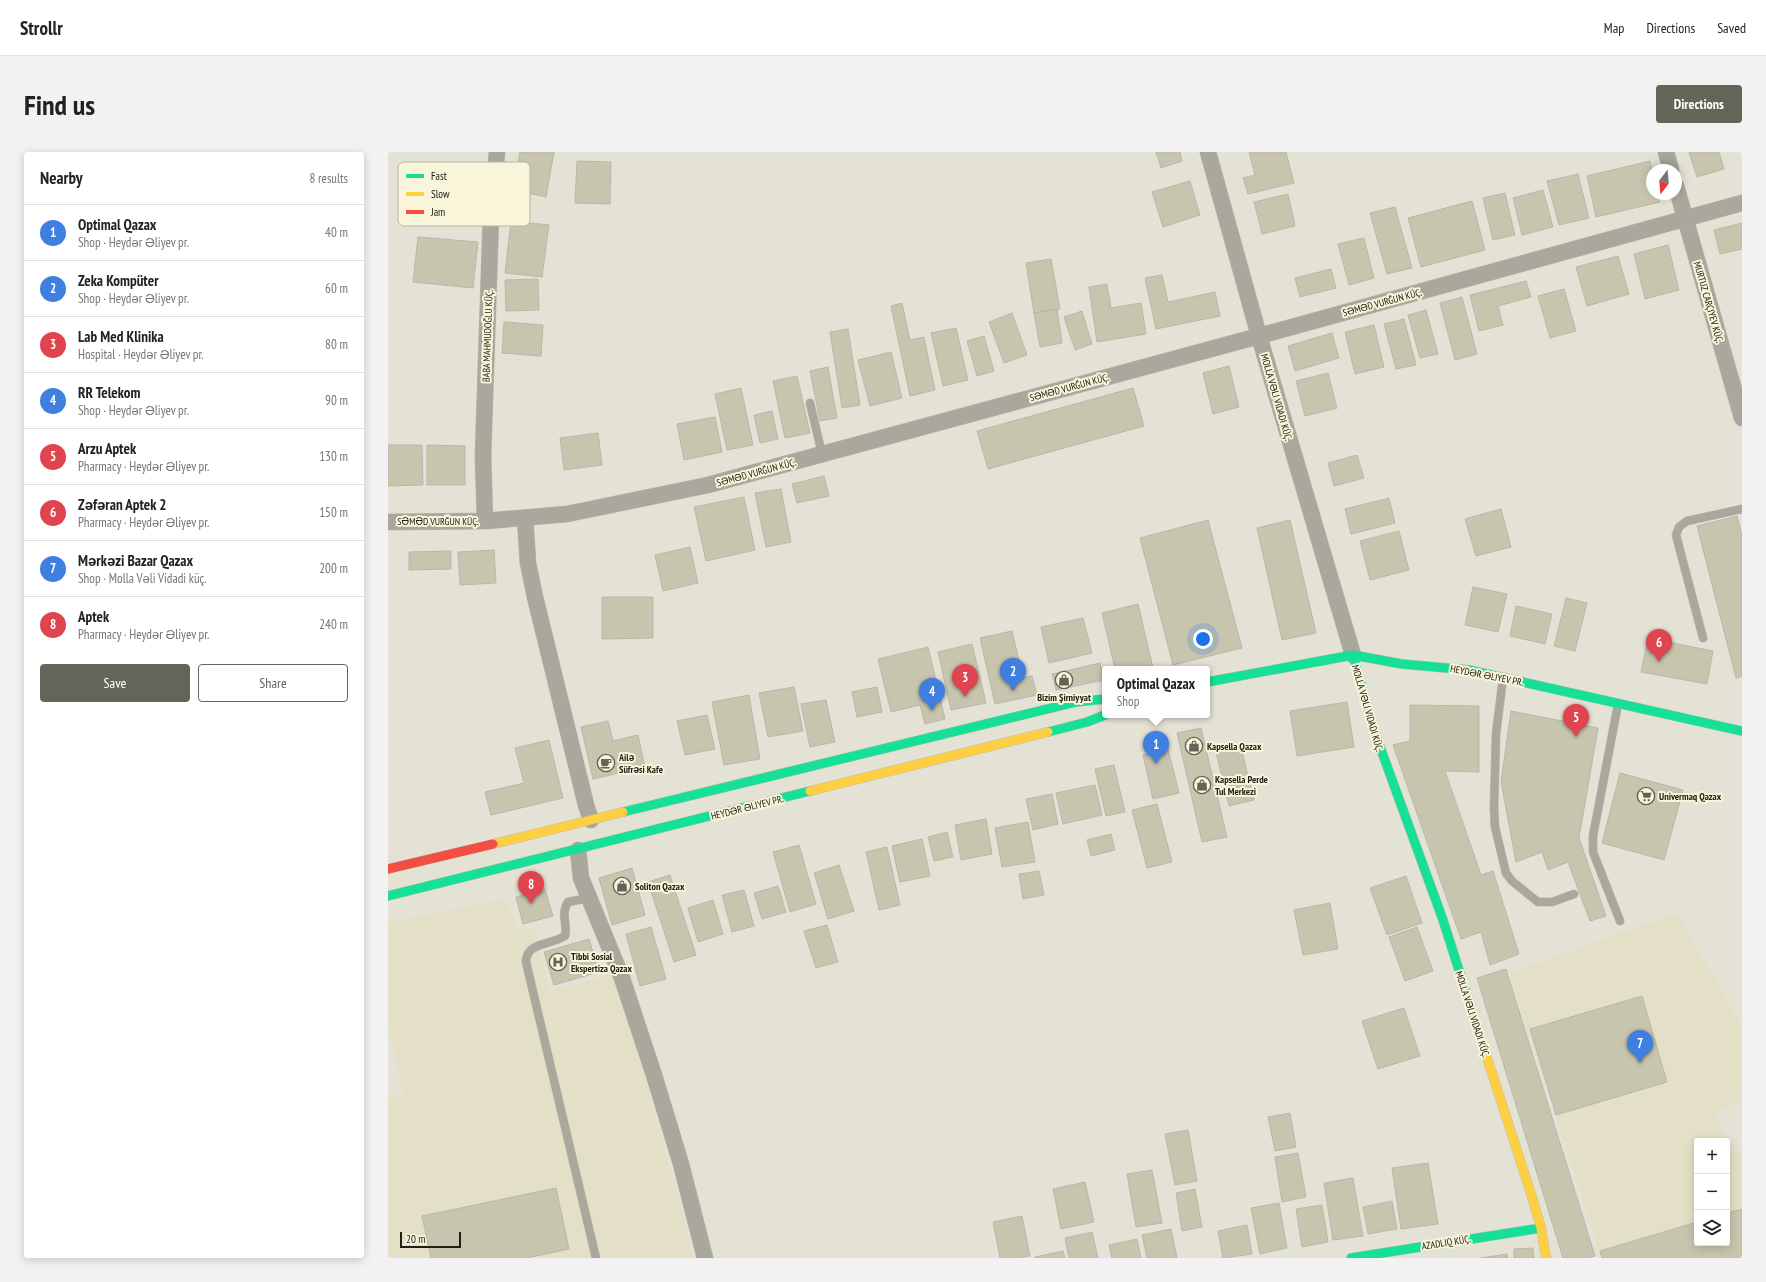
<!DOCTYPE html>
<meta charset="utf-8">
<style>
body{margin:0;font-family:"PT Sans Narrow",sans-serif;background:#f2f2f2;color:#222}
.controls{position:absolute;right:12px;bottom:12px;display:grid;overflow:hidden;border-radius:4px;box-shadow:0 2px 10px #0003}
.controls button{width:36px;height:36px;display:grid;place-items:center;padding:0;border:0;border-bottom:1px solid #e0e0e0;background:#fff;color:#222;font:20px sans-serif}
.compass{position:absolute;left:1258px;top:12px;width:36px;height:36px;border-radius:50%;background:#fff;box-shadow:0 2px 10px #0003;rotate:196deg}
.scale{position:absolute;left:12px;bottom:10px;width:61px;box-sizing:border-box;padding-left:4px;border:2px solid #212016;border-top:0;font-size:11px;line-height:14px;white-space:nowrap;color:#212016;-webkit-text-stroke:3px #f8f5da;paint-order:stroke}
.you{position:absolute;left:815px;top:487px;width:14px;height:14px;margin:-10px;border:3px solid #fff;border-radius:50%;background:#1a73e8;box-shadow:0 0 0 6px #1a73e833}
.badge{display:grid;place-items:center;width:26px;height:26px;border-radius:50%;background:#656458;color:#fff;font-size:13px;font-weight:700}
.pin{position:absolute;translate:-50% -33px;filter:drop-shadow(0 1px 2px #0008)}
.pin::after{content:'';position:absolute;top:21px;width:14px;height:12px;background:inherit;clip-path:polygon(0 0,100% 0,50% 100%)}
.popup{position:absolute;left:714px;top:514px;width:108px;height:52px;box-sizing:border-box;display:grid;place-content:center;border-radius:4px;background:#fff;filter:drop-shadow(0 1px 3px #0005);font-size:13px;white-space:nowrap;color:#767676}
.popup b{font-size:15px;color:#222}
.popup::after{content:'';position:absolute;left:50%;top:100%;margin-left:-8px;border:8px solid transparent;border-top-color:#fff}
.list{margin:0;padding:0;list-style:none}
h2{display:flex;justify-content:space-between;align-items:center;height:52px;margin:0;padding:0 16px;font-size:17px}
h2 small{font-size:13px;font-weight:400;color:#767676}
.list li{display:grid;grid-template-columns:26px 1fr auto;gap:12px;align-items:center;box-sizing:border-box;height:56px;padding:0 16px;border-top:1px solid #e0e0e0}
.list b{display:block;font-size:15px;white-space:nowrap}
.list p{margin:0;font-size:13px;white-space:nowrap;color:#767676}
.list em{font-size:13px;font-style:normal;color:#767676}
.actions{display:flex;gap:8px;padding:12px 16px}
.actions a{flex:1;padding:9px 0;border:1px solid #656458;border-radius:4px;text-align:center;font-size:14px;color:#656458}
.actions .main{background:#656458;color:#fff}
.icon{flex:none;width:22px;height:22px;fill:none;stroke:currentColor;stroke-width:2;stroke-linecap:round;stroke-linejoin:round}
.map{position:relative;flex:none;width:1354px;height:1106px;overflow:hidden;border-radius:4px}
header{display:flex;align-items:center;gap:24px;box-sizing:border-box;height:56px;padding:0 20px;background:#fff;border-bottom:1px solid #e0e0e0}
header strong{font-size:19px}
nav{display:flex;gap:22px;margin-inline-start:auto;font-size:14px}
.intro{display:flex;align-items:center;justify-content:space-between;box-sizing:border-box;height:96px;padding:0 24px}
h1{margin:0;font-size:28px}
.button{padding:10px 18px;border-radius:4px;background:#656458;color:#fff;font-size:14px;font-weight:700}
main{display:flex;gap:24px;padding:0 24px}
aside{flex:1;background:#fff;border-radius:4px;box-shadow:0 2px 10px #0003}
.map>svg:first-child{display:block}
.built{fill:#e3e0c7}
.building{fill:#c8c5af;stroke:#b8b7ab}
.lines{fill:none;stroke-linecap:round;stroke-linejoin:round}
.lane-casing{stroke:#bfbeb3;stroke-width:9}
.street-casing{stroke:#bfbeb3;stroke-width:17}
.fast-casing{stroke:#bfbeb3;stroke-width:10}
.slow-casing{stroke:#bfbeb3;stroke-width:10}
.jam-casing{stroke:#bfbeb3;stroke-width:10}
.lane{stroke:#aaa89c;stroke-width:8}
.street{stroke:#aaa89c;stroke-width:16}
.fast{stroke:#16e098;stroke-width:9}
.slow{stroke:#ffcf43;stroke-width:9}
.jam{stroke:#f24e42;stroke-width:9}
.labels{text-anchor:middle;stroke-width:4;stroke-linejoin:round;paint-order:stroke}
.street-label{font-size:10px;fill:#212016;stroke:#f8f5da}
.poi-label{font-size:10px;font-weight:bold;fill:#212016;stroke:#f8f5da;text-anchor:start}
.key{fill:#f8f5da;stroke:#b8b59f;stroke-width:1}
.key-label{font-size:11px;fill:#212016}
</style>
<header>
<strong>Strollr</strong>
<nav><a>Map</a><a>Directions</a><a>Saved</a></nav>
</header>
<div class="intro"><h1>Find us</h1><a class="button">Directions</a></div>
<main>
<aside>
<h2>Nearby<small>8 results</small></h2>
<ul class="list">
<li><span class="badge" style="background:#3f7fe0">1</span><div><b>Optimal Qazax</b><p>Shop · Heydər Əliyev pr.</p></div><em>40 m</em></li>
<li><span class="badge" style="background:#3f7fe0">2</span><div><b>Zeka Kompüter</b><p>Shop · Heydər Əliyev pr.</p></div><em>60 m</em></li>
<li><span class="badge" style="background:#e0444e">3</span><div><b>Lab Med Klinika</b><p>Hospital · Heydər Əliyev pr.</p></div><em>80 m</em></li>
<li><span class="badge" style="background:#3f7fe0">4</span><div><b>RR Telekom</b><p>Shop · Heydər Əliyev pr.</p></div><em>90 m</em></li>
<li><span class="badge" style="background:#e0444e">5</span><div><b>Arzu Aptek</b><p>Pharmacy · Heydər Əliyev pr.</p></div><em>130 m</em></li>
<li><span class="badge" style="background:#e0444e">6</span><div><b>Zəfəran Aptek 2</b><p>Pharmacy · Heydər Əliyev pr.</p></div><em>150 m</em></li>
<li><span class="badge" style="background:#3f7fe0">7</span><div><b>Mərkəzi Bazar Qazax</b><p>Shop · Molla Vəli Vidadi küç.</p></div><em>200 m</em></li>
<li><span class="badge" style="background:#e0444e">8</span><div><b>Aptek</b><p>Pharmacy · Heydər Əliyev pr.</p></div><em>240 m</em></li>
</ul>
<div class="actions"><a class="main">Save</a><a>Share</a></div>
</aside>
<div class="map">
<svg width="1354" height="1106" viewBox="0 0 1354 1106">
<rect width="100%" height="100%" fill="#e4e2d4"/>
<path class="built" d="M 119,747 L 129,780 L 145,775 L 162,839 L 223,822 L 258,927 L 306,1106 L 0,1106 L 0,947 L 16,943 L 0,871 L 0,771 Z
M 1289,761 L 1354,874 L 1354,949 L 1327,960 L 1337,989 L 1309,989 L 1309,1091 L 1339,1091 L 1339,996 L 1341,1002 L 1354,998 L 1354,1106 L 1214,1106 L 1121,821 Z"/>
<path class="building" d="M 132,0 L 166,0 L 158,45 L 125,38 Z
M 768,0 L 792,0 L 794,9 L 773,16 Z
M 861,0 L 898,0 L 906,31 L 860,42 L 855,26 L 867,23 Z
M 1301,0 L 1331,0 L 1336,17 L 1309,25 Z
M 189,9 L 223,10 L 222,52 L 187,51 Z
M 1262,9 L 1264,18 L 1264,42 L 1270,42 L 1272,50 L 1208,65 L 1199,24 Z
M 1190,22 L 1201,66 L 1171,73 L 1159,29 Z
M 802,29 L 812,63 L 775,75 L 764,40 Z
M 1155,38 L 1165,75 L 1134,83 L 1125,46 Z
M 1117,41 L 1127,83 L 1105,88 L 1095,46 Z
M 900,42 L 907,74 L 874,82 L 866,50 Z
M 1084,49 L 1097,98 L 1033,115 L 1020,66 Z
M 1007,55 L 1024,116 L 999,122 L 982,61 Z
M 123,69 L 161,73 L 154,125 L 117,121 Z
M 1354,71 L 1354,97 L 1332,102 L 1326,78 Z
M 30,85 L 90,90 L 85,136 L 25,130 Z
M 976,86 L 986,126 L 961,133 L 950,92 Z
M 1280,93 L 1291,138 L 1257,147 L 1246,102 Z
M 1230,104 L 1241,142 L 1199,154 L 1188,115 Z
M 663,107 L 672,157 L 646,161 L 638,111 Z
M 943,117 L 948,136 L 912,145 L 907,126 Z
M 774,123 L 780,150 L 827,140 L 832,164 L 768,177 L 757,126 Z
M 150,127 L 151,158 L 118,159 L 117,128 Z
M 1138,129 L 1143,145 L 1110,154 L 1115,173 L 1091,179 L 1082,143 Z
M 719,132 L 723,156 L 753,151 L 758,182 L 709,190 L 701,135 Z
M 1176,137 L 1188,179 L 1162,186 L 1150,144 Z
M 1074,145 L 1089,202 L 1067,208 L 1052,151 Z
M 514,151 L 522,188 L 536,185 L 547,238 L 522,244 L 503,154 Z
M 669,157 L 674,191 L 652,195 L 646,161 Z
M 1038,158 L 1050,202 L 1032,206 L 1020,163 Z
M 694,159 L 704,192 L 687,198 L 676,165 Z
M 624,161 L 639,203 L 616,211 L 601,170 Z
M 1016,167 L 1028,213 L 1008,217 L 996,172 Z
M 116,170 L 155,173 L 153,204 L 114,201 Z
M 986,173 L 996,215 L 967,222 L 957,180 Z
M 568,176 L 580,228 L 555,234 L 543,181 Z
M 460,177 L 472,253 L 454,256 L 442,180 Z
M 944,181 L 951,206 L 907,219 L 900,194 Z
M 596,184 L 606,219 L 589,224 L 579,189 Z
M 503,200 L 514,246 L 482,254 L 470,208 Z
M 841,214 L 851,255 L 825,262 L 815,221 Z
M 440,215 L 449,266 L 432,269 L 422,219 Z
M 940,221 L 949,256 L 917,264 L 908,229 Z
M 409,224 L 422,281 L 397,286 L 385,229 Z
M 353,236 L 365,293 L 339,298 L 327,242 Z
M 745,236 L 756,274 L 600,317 L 589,279 Z
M 384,259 L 390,287 L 372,291 L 366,263 Z
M 327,265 L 334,300 L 296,308 L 289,272 Z
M 210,281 L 214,313 L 176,318 L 172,286 Z
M 0,293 L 34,293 L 35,333 L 0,334 Z
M 39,293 L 77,294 L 77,333 L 39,333 Z
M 969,303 L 976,326 L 946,334 L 940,311 Z
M 436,324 L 441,344 L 409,351 L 404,332 Z
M 393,337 L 403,390 L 378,395 L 367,341 Z
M 356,345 L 367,398 L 318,409 L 306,355 Z
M 1001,346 L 1007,371 L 963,382 L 957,357 Z
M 1113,357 L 1123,395 L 1088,404 L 1077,367 Z
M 1349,364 L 1354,383 L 1354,524 L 1348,526 L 1309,374 Z
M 820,368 L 854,496 L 785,513 L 752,386 Z
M 902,368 L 928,481 L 894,488 L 869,376 Z
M 1011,379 L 1021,418 L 982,428 L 972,389 Z
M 302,395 L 310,431 L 275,439 L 267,403 Z
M 106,398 L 108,431 L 72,433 L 70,400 Z
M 63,399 L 63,417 L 21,418 L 21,400 Z
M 1085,435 L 1119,442 L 1110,480 L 1077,473 Z
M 214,445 L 265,445 L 265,486 L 214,487 Z
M 1178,446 L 1199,451 L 1187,499 L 1166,494 Z
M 750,452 L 765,516 L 727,517 L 714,461 Z
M 1128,454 L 1164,462 L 1157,492 L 1122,484 Z
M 695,466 L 704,501 L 661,511 L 653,475 Z
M 624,479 L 635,526 L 644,524 L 649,543 L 607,552 L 592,486 Z
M 1260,486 L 1325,499 L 1319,532 L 1253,520 Z
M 584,492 L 598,551 L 563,558 L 550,500 Z
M 540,495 L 557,567 L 537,572 L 532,553 L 503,560 L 490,507 Z
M 712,511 L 716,528 L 668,538 L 664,522 Z
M 406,535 L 415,579 L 380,585 L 371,541 Z
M 489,535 L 494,560 L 469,565 L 464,540 Z
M 361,543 L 372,607 L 336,613 L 324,550 Z
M 438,548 L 447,590 L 422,595 L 413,552 Z
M 959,550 L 966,595 L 909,604 L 902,559 Z
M 1022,553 L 1091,554 L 1091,620 L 1057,619 L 1093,723 L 1105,719 L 1131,802 L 1102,813 L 1093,780 L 1073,787 L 1005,593 L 1022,589 Z
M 1123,559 L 1210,576 L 1191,686 L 1218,764 L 1202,769 L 1180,710 L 1160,718 L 1154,700 L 1128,710 L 1113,630 Z
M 319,563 L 327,597 L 297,603 L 289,569 Z
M 220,569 L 225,589 L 250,583 L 257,615 L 205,627 L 193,575 Z
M 813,576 L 839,685 L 814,690 L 789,581 Z
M 161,588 L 175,646 L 103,663 L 97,640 L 136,631 L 127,596 Z
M 853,595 L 866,648 L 841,654 L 828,600 Z
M 780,597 L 791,641 L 765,647 L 755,603 Z
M 726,613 L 737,660 L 718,664 L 707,617 Z
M 1232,621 L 1295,638 L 1276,708 L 1214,691 Z
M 707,633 L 714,663 L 675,672 L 668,641 Z
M 664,642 L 670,672 L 645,678 L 638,647 Z
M 769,652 L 784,710 L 759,716 L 744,658 Z
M 598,667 L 604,702 L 573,708 L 567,673 Z
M 640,670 L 647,710 L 614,715 L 607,676 Z
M 559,680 L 565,705 L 546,709 L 540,685 Z
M 723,682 L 727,698 L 703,704 L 699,688 Z
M 534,687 L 542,724 L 512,730 L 504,694 Z
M 411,693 L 428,752 L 402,760 L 385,700 Z
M 499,695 L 512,753 L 491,758 L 478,700 Z
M 451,713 L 466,759 L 440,767 L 426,721 Z
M 244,716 L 257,763 L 224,773 L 211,726 Z
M 651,719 L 656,743 L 635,747 L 631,722 Z
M 282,723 L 308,803 L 286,810 L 260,730 Z
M 1018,724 L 1034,771 L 999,783 L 982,736 Z
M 390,734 L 398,760 L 374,767 L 366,741 Z
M 157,737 L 165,764 L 135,772 L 128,745 Z
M 356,738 L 366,774 L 344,780 L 334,743 Z
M 325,748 L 335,782 L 310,790 L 300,756 Z
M 942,751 L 950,797 L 915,803 L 906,758 Z
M 439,773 L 450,810 L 428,816 L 416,779 Z
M 263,775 L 278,827 L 252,834 L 238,782 Z
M 1029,775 L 1045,819 L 1017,829 L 1001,785 Z
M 201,787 L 211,820 L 166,833 L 156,800 Z
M 1118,817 L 1207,1104 L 1198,1106 L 1175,1106 L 1089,826 Z
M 1254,844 L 1279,930 L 1168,963 L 1142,877 Z
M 1016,856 L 1032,904 L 990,917 L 974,869 Z
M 902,961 L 908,995 L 887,999 L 880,965 Z
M 800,978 L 809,1029 L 787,1033 L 777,982 Z
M 910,1001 L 918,1045 L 894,1050 L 887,1005 Z
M 1040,1011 L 1050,1072 L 1013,1077 L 1004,1016 Z
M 764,1018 L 774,1071 L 748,1075 L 739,1022 Z
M 965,1026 L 975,1084 L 945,1088 L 936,1031 Z
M 697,1030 L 706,1070 L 673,1077 L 665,1037 Z
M 168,1036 L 181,1097 L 139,1106 L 43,1106 L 34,1064 Z
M 807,1037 L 814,1075 L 794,1079 L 788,1041 Z
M 1004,1049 L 1009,1077 L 980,1082 L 975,1055 Z
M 891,1051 L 899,1096 L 872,1102 L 863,1056 Z
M 934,1053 L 940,1090 L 914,1095 L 908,1057 Z
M 1354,1057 L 1354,1106 L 1214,1106 L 1212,1099 L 1309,1070 L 1309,1091 L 1339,1091 L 1339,1061 Z
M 634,1064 L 642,1104 L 629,1106 L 612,1106 L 605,1070 Z
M 859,1073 L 864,1102 L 835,1106 L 830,1079 Z
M 783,1077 L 789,1106 L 759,1106 L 754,1083 Z
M 704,1080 L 710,1106 L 681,1106 L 677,1086 Z
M 749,1087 L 753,1106 L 724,1106 L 721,1093 Z
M 1145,1096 L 1146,1106 L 1126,1106 L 1126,1097 Z
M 675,1099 L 677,1106 L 647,1106 L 647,1105 Z
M 1119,1102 L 1120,1106 L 1093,1106 Z"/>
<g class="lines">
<defs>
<path id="lane" d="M 422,251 L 434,302
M 1315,486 L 1288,383 L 1291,375 L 1299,369 L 1354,357
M 1115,526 L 1108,582 L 1106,656 L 1107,675 L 1118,721 L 1124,729 L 1150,750 L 1164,750 L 1186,742
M 1230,552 L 1205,684 L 1205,700 L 1232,769
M 200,746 L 180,750 C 172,762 180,772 177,784 C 163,793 138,790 138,810 L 208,1106"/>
<path id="street" d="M 820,0 L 871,184 L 965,503
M 1278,0 L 1283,18
M 1288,34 L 1354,266
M 137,366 L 140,411 L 147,445 L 198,653 L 203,668
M 97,369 L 95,304 L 103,62 L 109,0
M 0,370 L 97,369 L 179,362 L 320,333 L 871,184 L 1354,51
M 190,698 L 193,726 L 234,826 L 266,923 L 293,1012 L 317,1106"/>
<path id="fast" d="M 965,503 L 987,581 L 1055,768 L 1090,878
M 819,530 L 965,503 L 1014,512 L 1081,518 L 1354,579
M 660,580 L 699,570 L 717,563
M 235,660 L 688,550 L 717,547
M 0,744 L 422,639
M 963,1106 L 1153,1076"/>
<path id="slow" d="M 422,639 L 660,580
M 105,692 L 235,660
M 1090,878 L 1145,1048 L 1153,1076 L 1158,1106"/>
<path id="jam" d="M 0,717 L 105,692"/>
</defs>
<use href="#lane" class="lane-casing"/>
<use href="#street" class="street-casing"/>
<use href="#fast" class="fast-casing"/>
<use href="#slow" class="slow-casing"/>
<use href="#jam" class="jam-casing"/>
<use href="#lane" class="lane"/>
<use href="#street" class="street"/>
<use href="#fast" class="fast"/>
<use href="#slow" class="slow"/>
<use href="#jam" class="jam"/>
</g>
<defs>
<symbol id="shop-ring" viewBox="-11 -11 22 22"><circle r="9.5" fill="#f8f5da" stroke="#656458" stroke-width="1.5"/><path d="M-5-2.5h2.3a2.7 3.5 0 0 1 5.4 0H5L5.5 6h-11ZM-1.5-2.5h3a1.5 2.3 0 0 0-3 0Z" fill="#656458"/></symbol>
<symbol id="cafe-ring" viewBox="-11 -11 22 22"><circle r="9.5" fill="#f8f5da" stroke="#656458" stroke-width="1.5"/><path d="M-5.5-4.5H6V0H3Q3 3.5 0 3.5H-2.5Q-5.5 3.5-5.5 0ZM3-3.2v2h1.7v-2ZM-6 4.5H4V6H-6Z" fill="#656458"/></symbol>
<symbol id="supermarket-ring" viewBox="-11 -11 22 22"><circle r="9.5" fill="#f8f5da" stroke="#656458" stroke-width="1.5"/><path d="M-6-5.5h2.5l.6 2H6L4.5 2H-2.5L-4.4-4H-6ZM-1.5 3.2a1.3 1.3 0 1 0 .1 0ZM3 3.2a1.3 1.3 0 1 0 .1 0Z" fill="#656458"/></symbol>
<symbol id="hospital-ring" viewBox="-11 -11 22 22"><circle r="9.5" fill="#f8f5da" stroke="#656458" stroke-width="1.5"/><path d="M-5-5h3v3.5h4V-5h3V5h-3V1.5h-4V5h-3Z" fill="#656458"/></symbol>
</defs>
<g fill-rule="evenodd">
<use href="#shop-ring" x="666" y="518" width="20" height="20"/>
<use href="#shop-ring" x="796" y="584" width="20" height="20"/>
<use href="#cafe-ring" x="208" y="601" width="20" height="20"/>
<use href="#shop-ring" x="804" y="623" width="20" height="20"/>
<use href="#supermarket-ring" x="1248" y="634" width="20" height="20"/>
<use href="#shop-ring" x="224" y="724" width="20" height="20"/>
<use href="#hospital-ring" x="160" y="800" width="20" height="20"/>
</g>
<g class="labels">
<g class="street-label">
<text transform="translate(994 150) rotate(-15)" y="4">SƏMƏD VURĞUN KÜÇ.</text>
<text transform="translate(1321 150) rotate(74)" y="4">MURTUZ CARÇIYEV KÜÇ.</text>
<text transform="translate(99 184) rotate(-88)" y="4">BABA MAHMUDOĞLU KÜÇ.</text>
<text transform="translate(681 235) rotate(-15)" y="4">SƏMƏD VURĞUN KÜÇ.</text>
<text transform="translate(889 245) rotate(74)" y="4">MOLLA VƏLI VIDADI KÜÇ.</text>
<text transform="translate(368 320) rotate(-15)" y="4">SƏMƏD VURĞUN KÜÇ.</text>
<text x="50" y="373">SƏMƏD VURĞUN KÜÇ.</text>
<text transform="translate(1099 523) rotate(11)" y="4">HEYDƏR ƏLIYEV PR.</text>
<text transform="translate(980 556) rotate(74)" y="4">MOLLA VƏLI VIDADI KÜÇ.</text>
<text transform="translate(359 655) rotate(-14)" y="4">HEYDƏR ƏLIYEV PR.</text>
<text transform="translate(1085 862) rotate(72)" y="4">MOLLA VƏLI VIDADI KÜÇ.</text>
<text transform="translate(1058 1090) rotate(-9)" y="4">AZADLIQ KÜÇ.</text>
</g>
<g class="poi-label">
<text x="676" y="549" text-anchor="middle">Bizim Şirniyyat</text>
<text x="819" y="598">Kapsella Qazax</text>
<text x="231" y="609">Ailə<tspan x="231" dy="12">Süfrəsi Kafe</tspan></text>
<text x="827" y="631">Kapsella Perde<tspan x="827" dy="12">Tul Merkezi</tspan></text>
<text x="1271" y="648">Univermaq Qazax</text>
<text x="247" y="738">Soliton Qazax</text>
<text x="183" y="808">Tibbi Sosial<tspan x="183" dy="12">Ekspertiza Qazax</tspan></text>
</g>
</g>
<rect x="10" y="10" width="132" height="64" rx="6" class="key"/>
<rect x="18" y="22" width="18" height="4" fill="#16e098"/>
<rect x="18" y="40" width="18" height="4" fill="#ffcf43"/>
<rect x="18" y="58" width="18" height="4" fill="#f24e42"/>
<g class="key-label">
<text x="43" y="28">Fast</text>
<text x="43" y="46">Slow</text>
<text x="43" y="64">Jam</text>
</g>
</svg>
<div class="controls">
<button>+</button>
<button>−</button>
<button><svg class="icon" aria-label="layers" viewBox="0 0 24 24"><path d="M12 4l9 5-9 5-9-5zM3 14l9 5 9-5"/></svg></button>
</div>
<svg class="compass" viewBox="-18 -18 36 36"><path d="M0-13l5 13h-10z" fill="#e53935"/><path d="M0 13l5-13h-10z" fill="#767676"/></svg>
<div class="scale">20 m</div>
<div class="you"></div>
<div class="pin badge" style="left:768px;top:612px;background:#3f7fe0">1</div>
<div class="popup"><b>Optimal Qazax</b>Shop</div>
<div class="pin badge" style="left:625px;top:539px;background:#3f7fe0">2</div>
<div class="pin badge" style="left:577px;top:545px;background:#e0444e">3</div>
<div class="pin badge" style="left:544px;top:559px;background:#3f7fe0">4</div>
<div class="pin badge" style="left:1188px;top:585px;background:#e0444e">5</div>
<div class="pin badge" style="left:1271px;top:510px;background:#e0444e">6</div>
<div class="pin badge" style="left:1252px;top:911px;background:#3f7fe0">7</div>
<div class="pin badge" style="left:143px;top:752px;background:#e0444e">8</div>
</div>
</main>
